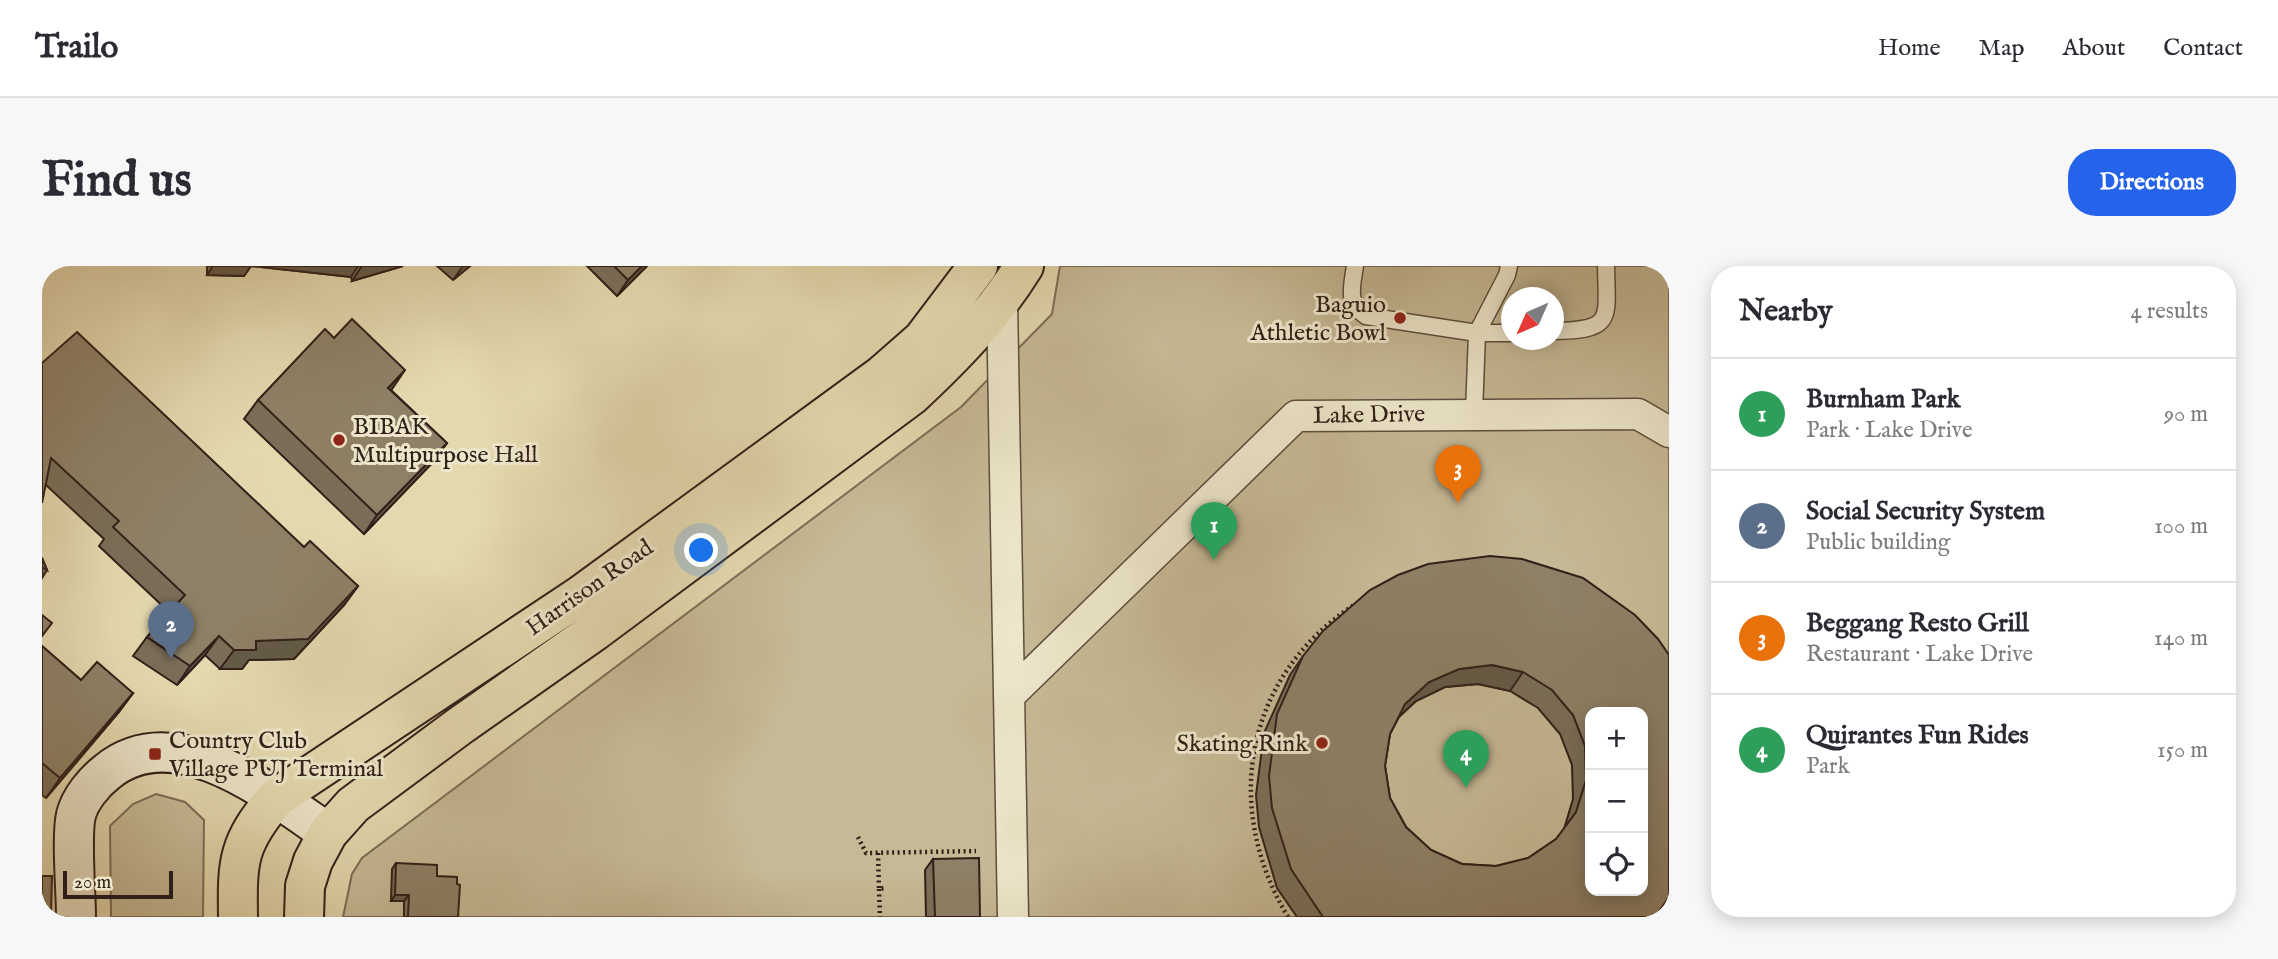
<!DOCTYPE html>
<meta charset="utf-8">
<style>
body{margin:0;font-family:"IM FELL English",serif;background:#f7f7f7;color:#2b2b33}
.controls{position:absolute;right:21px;bottom:21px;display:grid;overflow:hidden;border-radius:14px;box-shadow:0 4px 18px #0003}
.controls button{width:63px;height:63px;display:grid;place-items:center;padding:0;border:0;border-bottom:2px solid #e1e1e2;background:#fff;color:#2b2b33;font:35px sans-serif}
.compass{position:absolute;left:1459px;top:21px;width:63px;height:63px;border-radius:50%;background:#fff;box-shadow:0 4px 18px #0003;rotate:225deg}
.scale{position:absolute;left:21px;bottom:18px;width:110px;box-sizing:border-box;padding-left:7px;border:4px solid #312019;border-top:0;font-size:19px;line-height:24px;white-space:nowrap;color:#312019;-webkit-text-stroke:5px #ede6ca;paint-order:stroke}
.you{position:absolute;left:660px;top:285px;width:24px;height:24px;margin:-18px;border:5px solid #fff;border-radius:50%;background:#1a73e8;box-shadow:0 0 0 10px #1a73e833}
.badge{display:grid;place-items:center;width:46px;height:46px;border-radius:50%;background:#2563eb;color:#fff;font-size:23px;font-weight:700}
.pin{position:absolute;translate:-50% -58px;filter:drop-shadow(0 2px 4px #0008)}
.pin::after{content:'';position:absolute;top:37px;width:24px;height:21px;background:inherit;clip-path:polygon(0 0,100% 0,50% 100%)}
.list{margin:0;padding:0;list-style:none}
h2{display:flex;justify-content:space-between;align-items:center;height:91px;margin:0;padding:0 28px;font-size:30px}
h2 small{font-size:23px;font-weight:400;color:#7c7c81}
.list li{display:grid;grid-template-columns:46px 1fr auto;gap:21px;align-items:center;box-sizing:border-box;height:112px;padding:0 28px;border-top:2px solid #e1e1e2}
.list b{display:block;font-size:26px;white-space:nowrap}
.list p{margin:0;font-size:23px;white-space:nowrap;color:#7c7c81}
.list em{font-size:23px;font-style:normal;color:#7c7c81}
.icon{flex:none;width:38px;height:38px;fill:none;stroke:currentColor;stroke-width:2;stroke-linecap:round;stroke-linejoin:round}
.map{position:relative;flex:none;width:1627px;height:651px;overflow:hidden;border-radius:28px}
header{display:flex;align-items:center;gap:42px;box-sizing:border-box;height:98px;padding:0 35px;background:#fff;border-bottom:2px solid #e1e1e2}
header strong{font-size:33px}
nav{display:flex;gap:38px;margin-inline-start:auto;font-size:24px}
.intro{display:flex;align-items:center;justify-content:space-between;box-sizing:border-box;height:168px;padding:0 42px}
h1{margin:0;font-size:49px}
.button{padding:18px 32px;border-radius:28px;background:#2563eb;color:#fff;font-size:24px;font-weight:700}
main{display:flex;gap:42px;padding:0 42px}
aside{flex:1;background:#fff;border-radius:28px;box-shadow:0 4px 18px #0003}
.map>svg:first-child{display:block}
.green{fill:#c6b995;stroke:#7c6c57;stroke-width:2;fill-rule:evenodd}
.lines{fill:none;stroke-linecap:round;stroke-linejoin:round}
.lane-casing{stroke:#5e4e3e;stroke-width:19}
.street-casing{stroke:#5e4e3e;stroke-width:33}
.secondary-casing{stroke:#312019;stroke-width:42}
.highway-casing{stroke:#312019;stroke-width:42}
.path{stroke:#312019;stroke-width:4.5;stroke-dasharray:2 3.5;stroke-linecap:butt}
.lane{stroke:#ede6ca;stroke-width:16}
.street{stroke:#ede6ca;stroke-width:30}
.secondary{stroke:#ede6ca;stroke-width:38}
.highway{stroke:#e4d8ae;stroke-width:38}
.wall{fill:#7a6e58;stroke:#312019;stroke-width:2;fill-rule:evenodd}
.shaded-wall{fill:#635a47;stroke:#312019;stroke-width:2}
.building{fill:#8e8066;stroke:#312019;stroke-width:2;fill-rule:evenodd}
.poi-dot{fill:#8f2418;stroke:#ede6ca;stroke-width:2.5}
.labels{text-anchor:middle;stroke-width:6;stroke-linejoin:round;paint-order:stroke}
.poi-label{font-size:24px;fill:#312019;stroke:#ede6ca;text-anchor:end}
.street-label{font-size:24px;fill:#312019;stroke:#ede6ca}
</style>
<header>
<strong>Trailo</strong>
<nav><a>Home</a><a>Map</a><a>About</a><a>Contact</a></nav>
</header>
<div class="intro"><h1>Find us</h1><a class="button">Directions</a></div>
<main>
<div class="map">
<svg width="1627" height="651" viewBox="0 0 1627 651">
<rect width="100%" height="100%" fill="#e4d8ae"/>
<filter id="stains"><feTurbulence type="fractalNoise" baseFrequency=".00286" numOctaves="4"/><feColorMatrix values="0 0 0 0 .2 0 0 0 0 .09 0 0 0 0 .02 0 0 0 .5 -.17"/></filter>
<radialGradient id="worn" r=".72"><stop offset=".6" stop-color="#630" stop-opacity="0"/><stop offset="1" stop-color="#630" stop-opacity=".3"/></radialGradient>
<path class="green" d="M 1018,0 L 1627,0 L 1627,651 L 301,651 L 310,608 L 320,592 L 919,141 L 1010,48 ZM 1470,32 L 1512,32 L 1512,74 L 1470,74 ZM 1548,446 L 1601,446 L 1601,625 L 1548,625 Z
M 114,528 L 143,536 L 162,554 L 161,651 L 69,651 L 68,560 L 91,538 Z"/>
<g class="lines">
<defs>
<path id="lane" d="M 1313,0 C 1310,21 1304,37 1324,50 L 1435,67 L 1470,67
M 1512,65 C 1572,64 1565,54 1564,0
M 1432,147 L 1435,67 L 1465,9 L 1467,0"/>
<path id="street" d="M 960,35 L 971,651
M 967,430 L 1254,150 L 1596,148 L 1627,166"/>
<path id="secondary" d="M 34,651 C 34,626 29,570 34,549 C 38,533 52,516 65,506 C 133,450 229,528 286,567"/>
<path id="highway" d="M 196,651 C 195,594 196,577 234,532 L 539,329 L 840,109 L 881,73 L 936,0
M 262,651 L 263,620 L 271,595 L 286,567 L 311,539 L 419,459 L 553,365 L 869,130 C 912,90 951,50 982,0"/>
</defs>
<use href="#lane" class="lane-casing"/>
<use href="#street" class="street-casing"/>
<use href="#secondary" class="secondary-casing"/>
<use href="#highway" class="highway-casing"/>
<path class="path" d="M 816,571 L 824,587 L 934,585
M 836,587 L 837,623 L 843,622
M 837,623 L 838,651
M 1246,651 C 1180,541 1202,411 1312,339
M 1620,651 L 1627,639"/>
<use href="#lane" class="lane"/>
<use href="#street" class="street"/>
<use href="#secondary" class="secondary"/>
<use href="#highway" class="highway"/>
</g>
<path class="wall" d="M 165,0 L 209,0 L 202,10 L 165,9 Z
M 209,0 L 361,0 L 310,15 L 309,11 Z
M 395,0 L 428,0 L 411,14 Z
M 545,0 L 605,0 L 575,30 Z
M 0,97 L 262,281 L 316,320 L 302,339 L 252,393 L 207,394 L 200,403 L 178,403 L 163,389 L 135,419 L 91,390 L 105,371 L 127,346 L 57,280 L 62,273 L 4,219 Z
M 349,124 L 405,177 L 391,196 L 322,268 L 202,153 L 216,134 Z
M 0,292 L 5,304 L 0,312 Z
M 1480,293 L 1613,651 L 1255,651 L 1235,622 L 1217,561 L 1214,529 L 1222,467 L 1248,409 L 1261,390 ZM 1436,418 L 1468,425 L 1496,442 L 1518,468 L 1530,499 L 1531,533 L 1522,563 L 1514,573 L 1486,592 L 1454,600 L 1420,598 L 1389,584 L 1364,561 L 1348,532 L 1343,500 L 1348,468 L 1357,451 L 1374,435 L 1403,421 Z
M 0,380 L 39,414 L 91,427 L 77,446 L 4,532 L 0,529 Z
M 891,593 L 938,651 L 884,651 L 883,604 Z
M 354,597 L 395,610 L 416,651 L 362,651 L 362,635 L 349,635 L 350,603 Z"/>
<path class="shaded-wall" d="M 171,0 L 209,0 L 202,10 L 165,9 Z
M 209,0 L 316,0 L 309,11 Z
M 320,0 L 361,0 L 310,15 Z
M 421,0 L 428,0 L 411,14 Z
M 600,0 L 605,0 L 575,30 L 586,14 Z
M 363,104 L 350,123 L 333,141 L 346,122 Z
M 405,177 L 391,196 L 322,268 L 335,249 Z
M 316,320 L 302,339 L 252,393 L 207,394 L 200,403 L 178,403 L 192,384 L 214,375 Z
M 177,370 L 163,389 L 135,419 L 148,400 Z
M 1450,399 L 1481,406 L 1468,425 L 1436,418 L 1403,421 L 1374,435 L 1350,457 L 1363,438 L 1387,416 L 1417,403 Z
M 91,427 L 77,446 L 4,532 L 18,512 Z
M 353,629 L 367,629 L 362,635 L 349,635 Z"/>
<path class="building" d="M 572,0 L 600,0 L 586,14 Z
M 310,53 L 363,104 L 346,122 L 405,177 L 335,249 L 216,134 L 283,63 L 292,72 Z
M 35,66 L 262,281 L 268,275 L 316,320 L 266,373 L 214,375 L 214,384 L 192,384 L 177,370 L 148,400 L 105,371 L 143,329 L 71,261 L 77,255 L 9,192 L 0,237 L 0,97 Z
M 1448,290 L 1480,293 L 1541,312 L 1593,349 L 1616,373 L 1627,389 L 1627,631 L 1613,651 L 1281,651 L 1249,603 L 1230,542 L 1227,510 L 1235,448 L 1261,390 L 1281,365 L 1328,324 L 1356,309 L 1386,298 ZM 1450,399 L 1481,406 L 1510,424 L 1531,449 L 1543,480 L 1544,514 L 1534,546 L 1514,573 L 1486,592 L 1454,600 L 1420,598 L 1389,584 L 1364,561 L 1348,532 L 1343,500 L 1348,468 L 1363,438 L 1387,416 L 1417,403 ZM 1548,446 L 1601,446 L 1601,625 L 1548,625 Z
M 0,292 L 5,304 L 0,301 Z
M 0,349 L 10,357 L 0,370 Z
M 0,380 L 39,414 L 55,396 L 91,427 L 18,512 L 0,497 Z
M 937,592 L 938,651 L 893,651 L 891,593 Z
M 354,597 L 395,599 L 395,610 L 415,611 L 415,618 L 418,619 L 416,651 L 366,651 L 367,629 L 353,629 Z
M 0,610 L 10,610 L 9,651 L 0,651 Z"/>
<g class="poi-dot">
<circle cx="1358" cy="52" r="7"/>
<circle cx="297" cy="174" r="7"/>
<circle cx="1280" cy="477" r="7"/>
<rect x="106" y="481" width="14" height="14" rx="3.5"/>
</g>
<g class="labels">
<g class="poi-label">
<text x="1344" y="46">Baguio<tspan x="1344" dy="28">Athletic Bowl</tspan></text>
<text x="311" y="168" text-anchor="start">BIBAK<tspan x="311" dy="28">Multipurpose Hall</tspan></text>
<text x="127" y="482" text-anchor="start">Country Club<tspan x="127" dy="28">Village PUJ Terminal</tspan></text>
<text x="1266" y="485">Skating Rink</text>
</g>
<g class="street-label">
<text transform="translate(1327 148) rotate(-1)" y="8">Lake Drive</text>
<text transform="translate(547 321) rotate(-35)" y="8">Harrison Road</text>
</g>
</g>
<rect width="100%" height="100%" filter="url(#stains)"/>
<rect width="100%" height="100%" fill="url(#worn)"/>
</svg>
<div class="controls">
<button>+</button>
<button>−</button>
<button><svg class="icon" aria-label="locate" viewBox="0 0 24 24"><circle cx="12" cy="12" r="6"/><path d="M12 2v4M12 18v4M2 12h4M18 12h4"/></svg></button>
</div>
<svg class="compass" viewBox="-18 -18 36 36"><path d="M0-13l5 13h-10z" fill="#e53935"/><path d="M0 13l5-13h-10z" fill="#7c7c81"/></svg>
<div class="scale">20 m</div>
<div class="you"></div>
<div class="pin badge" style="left:1172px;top:294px;background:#2e9e5b">1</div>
<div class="pin badge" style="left:129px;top:393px;background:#5c6f8a">2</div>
<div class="pin badge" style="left:1416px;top:237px;background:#e8710a">3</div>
<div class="pin badge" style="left:1424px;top:522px;background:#2e9e5b">4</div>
</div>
<aside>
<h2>Nearby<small>4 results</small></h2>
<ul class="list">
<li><span class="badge" style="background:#2e9e5b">1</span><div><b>Burnham Park</b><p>Park · Lake Drive</p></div><em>90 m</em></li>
<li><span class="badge" style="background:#5c6f8a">2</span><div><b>Social Security System</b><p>Public building</p></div><em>100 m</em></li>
<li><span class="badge" style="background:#e8710a">3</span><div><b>Beggang Resto Grill</b><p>Restaurant · Lake Drive</p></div><em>140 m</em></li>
<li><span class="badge" style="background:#2e9e5b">4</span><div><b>Quirantes Fun Rides</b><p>Park</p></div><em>150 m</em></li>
</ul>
</aside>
</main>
